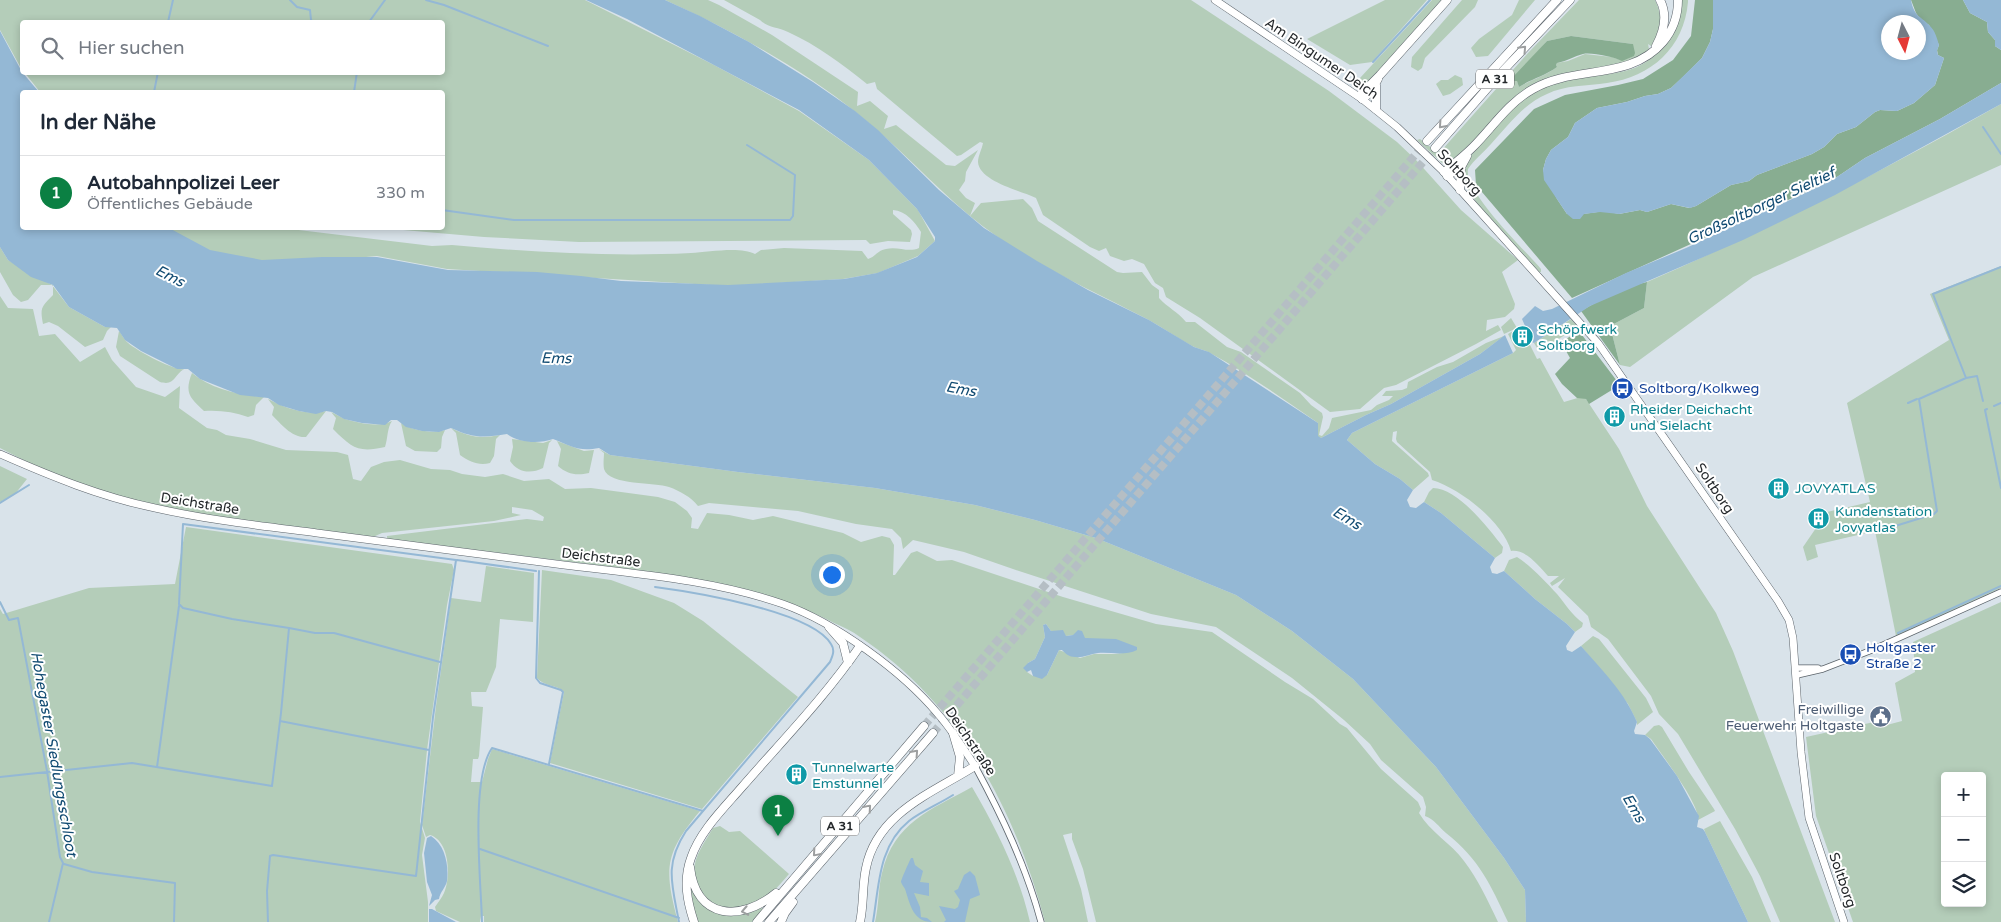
<!DOCTYPE html>
<html lang="de">
<meta charset="utf-8">
<style>
body{margin:0;font-family:"Varela Round",sans-serif;background:#f2f2f3;color:#1f2937}
.controls{position:absolute;right:15px;bottom:15px;display:grid;overflow:hidden;border-radius:5px;box-shadow:0 2px 8px #0003}
.controls button{width:45px;height:45px;display:grid;place-items:center;padding:0;border:0;border-bottom:1px solid #e0e1e3;background:#fff;color:#1f2937;font:25px sans-serif}
.compass{position:absolute;left:1881px;top:15px;width:45px;height:45px;border-radius:50%;background:#fff;box-shadow:0 2px 8px #0003;rotate:174deg}
.you{position:absolute;left:831px;top:574px;width:18px;height:18px;margin:-12px;border:4px solid #fff;border-radius:50%;background:#1a73e8;box-shadow:0 0 0 8px #1a73e833}
.badge{display:grid;place-items:center;width:32px;height:32px;border-radius:50%;background:#0b8043;color:#fff;font-size:16px;font-weight:700}
.pin{position:absolute;translate:-50% -41px;filter:drop-shadow(0 1px 2px #0008)}
.pin::after{content:'';position:absolute;top:26px;width:18px;height:15px;background:inherit;clip-path:polygon(0 0,100% 0,50% 100%)}
.list{margin:0;padding:0;list-style:none}
h2{display:flex;justify-content:space-between;align-items:center;height:65px;margin:0;padding:0 20px;font-size:21px}
h2 small{font-size:16px;font-weight:400;color:#747a83}
.list li{display:grid;grid-template-columns:32px 1fr auto;gap:15px;align-items:center;box-sizing:border-box;height:75px;padding:0 20px;border-top:1px solid #e0e1e3}
.list b{display:block;font-size:19px;white-space:nowrap}
.list p{margin:0;font-size:16px;white-space:nowrap;color:#747a83}
.list em{font-size:16px;font-style:normal;color:#747a83}
.icon{flex:none;width:28px;height:28px;fill:none;stroke:currentColor;stroke-width:2;stroke-linecap:round;stroke-linejoin:round}
.map{position:relative;flex:none;width:2001px;height:922px;overflow:hidden}
.search{position:absolute;background:#fff;box-shadow:0 2px 8px #0003;left:20px;top:20px;width:425px;height:55px;display:flex;align-items:center;gap:12px;box-sizing:border-box;padding:0 18px;border-radius:5px;color:#747a83;font-size:19px}
.panel{position:absolute;background:#fff;box-shadow:0 2px 8px #0003;left:20px;top:90px;width:425px;height:140px;border-radius:5px}
.map>svg:first-child{display:block}
.green{fill:#b4cdb9;fill-rule:evenodd}
.forest{fill:#88ad91}
.water{fill:#94b8d5;fill-rule:evenodd}
.lines{fill:none;stroke-linecap:round;stroke-linejoin:round}
.stream{stroke:#94b8d5;stroke-width:2}
.highway-tunnel{stroke:#b5bec4;stroke-width:8;stroke-dasharray:8 4;stroke-linecap:butt}
.minor-casing{stroke:#5b636a;stroke-width:7}
.major-casing{stroke:#5b636a;stroke-width:8}
.highway-casing{stroke:#5b636a;stroke-width:9}
.minor{stroke:#fff;stroke-width:5.5}
.major{stroke:#fff;stroke-width:7}
.highway{stroke:#fff;stroke-width:8}
.oneway{stroke:#9d9fa0}
.labels{text-anchor:middle;stroke-width:4;stroke-linejoin:round;paint-order:stroke}
.shield{fill:#fff;stroke:#66696b;stroke-width:1}
.shield-label{font-size:12px;font-weight:bold;fill:#25292c}
.street-label{font-size:14px;fill:#25292c;stroke:#fff}
.culture-label{font-size:14px;fill:#0d838f;stroke:#fff;text-anchor:start}
.transit-label{font-size:14px;fill:#164399;stroke:#fff;text-anchor:start}
.service-label{font-size:14px;fill:#4e5e75;stroke:#fff;text-anchor:end}
.water-label{font-size:15px;font-style:italic;fill:#114b72;stroke:#fff}
</style>
<div class="map">
<svg width="2001" height="922" viewBox="0 0 2001 922">
<rect width="100%" height="100%" fill="#d9e3ea"/>
<path class="green" d="M 0,0 L 585,0 L 714,65 L 799,111 L 869,160 L 918,210 L 935,241 L 918,256 L 878,273 L 843,279 L 728,286 L 447,269 L 377,256 L 236,269 L 168,228 L 282,228 L 432,246 L 452,245 C 531,252 612,257 691,253 C 708,252 741,246 755,254 L 761,250 L 784,248 L 862,251 L 868,259 C 875,257 878,250 886,249 C 898,246 908,253 919,248 L 921,232 C 915,222 906,211 893,210 L 893,214 L 911,230 L 912,234 L 910,242 L 888,241 L 870,244 L 866,240 L 579,242 L 484,237 L 380,228 L 442,228 L 442,92 L 40,92 L 25,73 L 442,72 L 442,22 L 22,22 L 22,70 L 0,30 Z
M 665,0 L 708,0 L 719,5 L 772,35 L 858,92 L 857,106 L 870,101 L 888,116 L 884,129 L 896,125 L 946,165 L 955,166 L 978,150 L 966,172 L 965,181 L 959,190 L 966,198 L 975,203 L 970,216 C 931,183 897,145 858,114 C 801,68 731,30 665,0 Z
M 724,0 L 1191,0 L 1329,91 L 1397,142 L 1417,161 L 1461,210 L 1518,260 L 1502,272 L 1515,304 L 1514,309 L 1505,317 L 1487,320 L 1486,331 L 1498,325 L 1501,330 L 1476,344 L 1396,385 L 1384,388 L 1360,409 L 1330,412 L 1200,318 L 1166,297 L 1163,288 L 1155,283 L 1144,264 L 1132,259 L 1124,261 L 1110,256 L 1106,248 L 1099,251 L 1090,247 L 1043,215 L 1036,198 C 1021,191 979,181 978,162 C 978,156 982,149 983,143 L 980,142 L 961,155 L 957,156 L 877,89 L 875,82 L 867,84 C 842,64 817,45 788,32 C 778,27 768,28 760,20 Z
M 1385,0 L 1427,0 L 1372,62 L 1350,65 L 1307,39 Z
M 1432,0 L 1442,0 L 1367,84 L 1360,87 L 1355,86 L 1360,78 Z
M 1462,0 L 1478,0 L 1475,7 L 1425,58 L 1422,68 L 1418,71 L 1411,67 L 1412,57 Z
M 1519,0 L 1535,0 L 1488,56 L 1476,57 L 1471,48 L 1479,39 L 1512,15 Z
M 1579,0 L 1655,0 C 1662,13 1664,36 1651,46 L 1648,44 L 1649,49 L 1646,53 L 1617,67 L 1558,75 L 1534,85 L 1451,163 L 1442,163 L 1417,140 L 1420,139 L 1437,152 L 1441,151 L 1528,53 ZM 1571,36 L 1633,44 L 1621,60 L 1612,57 L 1585,54 L 1568,61 L 1557,63 L 1556,65 L 1557,67 C 1545,76 1531,80 1519,87 L 1517,80 L 1533,57 L 1547,41 Z
M 1680,0 L 1688,0 L 1688,2 C 1684,48 1651,77 1607,83 C 1587,86 1565,85 1547,94 C 1523,104 1508,126 1491,144 C 1483,153 1474,160 1468,169 C 1463,191 1526,251 1541,269 L 1541,272 L 1539,272 C 1523,258 1466,197 1463,178 C 1459,159 1514,105 1530,94 C 1541,87 1553,84 1565,80 C 1593,72 1625,79 1650,59 C 1669,45 1673,22 1680,0 Z
M 1455,75 L 1462,78 L 1463,85 L 1450,94 L 1443,96 L 1436,84 L 1441,80 L 1448,80 Z
M 2001,104 L 2001,165 L 1753,277 L 1630,367 L 1620,365 L 1610,326 L 1644,308 L 1647,282 C 1768,229 1886,170 2001,104 Z
M 1023,199 L 1032,208 L 1038,221 L 1117,272 L 1123,273 L 1142,272 L 1152,285 L 1159,290 L 1159,298 C 1168,308 1177,311 1186,322 L 1195,322 L 1227,347 L 1241,352 L 1300,393 L 1311,405 L 1322,413 L 1323,417 L 1319,435 L 1322,436 L 1329,428 L 1332,418 L 1371,410 L 1377,405 L 1389,400 L 1393,396 L 1382,396 L 1386,391 L 1402,390 L 1407,388 L 1408,382 L 1437,367 L 1453,362 L 1486,343 L 1504,336 L 1480,354 L 1391,404 L 1366,415 L 1321,438 L 1318,437 L 1318,423 C 1283,399 1247,373 1210,353 C 1205,350 1198,349 1192,346 C 1177,338 1162,327 1147,319 C 1087,288 1023,260 970,216 L 981,203 Z
M 0,247 L 8,260 L 52,285 L 69,307 L 105,327 L 115,327 L 111,327 L 107,331 L 103,340 L 85,347 L 58,326 L 49,322 L 43,324 C 40,308 41,307 53,295 L 53,285 L 41,285 L 28,300 L 21,302 L 13,295 L 0,272 Z
M 2001,266 L 2001,588 L 1896,636 L 1875,531 L 1815,545 L 1818,557 L 1807,561 L 1803,547 L 1827,512 L 1870,502 L 1847,403 L 1949,340 L 1930,294 Z
M 0,296 L 8,308 L 33,309 L 39,336 L 55,334 L 80,362 L 105,347 L 112,360 L 136,387 L 165,397 L 180,386 L 179,408 L 207,428 L 217,430 L 226,435 L 250,439 L 286,450 L 337,452 L 348,455 L 353,479 L 361,481 L 371,467 L 384,462 L 400,460 L 431,469 L 450,470 L 462,474 L 485,477 L 503,474 L 524,481 L 549,479 L 565,489 L 591,488 L 621,492 L 658,497 L 675,502 L 687,511 L 692,518 L 691,528 L 698,529 L 707,513 L 729,515 L 753,520 L 773,516 L 843,533 L 861,542 L 882,536 L 890,538 L 894,545 L 893,575 L 895,575 L 911,553 L 917,551 L 937,561 L 952,560 L 1063,597 L 1156,624 L 1212,632 L 1285,682 L 1313,699 L 1340,724 L 1347,728 L 1381,769 L 1418,802 L 1421,809 L 1419,813 C 1430,832 1451,843 1464,861 C 1478,879 1488,901 1498,922 L 1096,922 L 1083,869 L 1072,839 L 1072,833 L 1063,835 L 1081,889 L 1088,922 L 1045,922 C 1015,809 959,703 860,637 C 852,631 843,627 834,623 C 762,585 683,576 604,566 C 532,557 460,548 387,540 L 387,536 L 527,519 L 543,521 L 544,517 L 532,510 L 512,507 L 512,513 L 521,515 L 494,521 L 382,533 L 373,537 C 286,526 197,519 113,495 C 75,485 34,466 0,448 ZM 1046,624 L 1051,631 L 1066,636 L 1073,635 L 1084,638 L 1123,653 L 1114,654 L 1094,654 L 1080,658 L 1059,650 L 1047,675 L 1033,676 L 1027,672 L 1028,663 L 1035,659 L 1045,637 L 1043,625 Z
M 1511,318 L 1517,328 L 1504,334 L 1501,327 Z
M 1571,319 L 1577,325 L 1577,328 L 1569,330 L 1565,335 L 1539,351 L 1534,343 Z
M 119,331 C 122,334 123,338 126,341 C 133,349 174,371 184,369 C 173,376 175,386 160,382 L 120,356 L 116,347 Z
M 1513,331 L 1521,347 L 1529,343 L 1537,359 L 1540,358 L 1564,402 L 1581,397 L 1586,399 L 1619,449 L 1647,506 L 1716,613 L 1733,651 L 1835,922 L 1780,922 L 1760,876 L 1735,829 L 1678,734 L 1659,714 L 1651,696 L 1608,639 L 1591,627 L 1588,616 L 1558,587 L 1565,578 L 1552,586 L 1550,583 L 1559,576 L 1548,576 C 1539,566 1526,549 1511,551 C 1503,522 1461,489 1432,480 L 1430,472 L 1397,442 L 1396,439 L 1397,431 L 1393,432 L 1392,441 L 1428,473 L 1429,476 L 1413,490 L 1400,479 L 1375,464 L 1347,440 L 1352,433 L 1513,353 L 1516,350 L 1508,334 Z
M 192,373 C 211,389 239,395 264,397 L 256,405 L 254,415 L 248,417 C 234,412 220,410 204,411 C 190,398 184,393 192,373 Z
M 268,399 C 285,408 307,416 326,411 L 306,437 C 292,438 281,424 272,415 L 274,407 Z
M 331,412 C 336,414 340,417 345,419 C 359,423 379,428 392,421 C 387,428 388,438 385,447 C 358,453 352,448 333,429 L 336,418 Z
M 401,423 C 410,430 434,434 445,430 L 442,437 L 441,448 L 437,452 L 415,451 L 406,446 Z
M 451,428 C 470,437 480,439 500,435 L 496,439 L 494,456 L 490,463 C 479,466 470,462 460,455 L 456,433 Z
M 512,439 L 543,443 L 552,440 L 549,443 L 543,468 C 531,474 518,473 510,461 L 513,447 Z
M 557,441 L 584,451 L 594,450 L 589,473 C 576,476 567,474 558,466 L 561,449 Z
M 599,449 L 610,455 L 738,472 L 875,488 L 975,505 L 1035,520 L 1096,538 L 1236,595 L 1292,631 L 1353,679 L 1436,767 L 1504,858 L 1525,890 L 1526,922 L 1508,922 C 1490,884 1480,860 1446,833 C 1438,826 1435,820 1425,816 L 1426,807 L 1423,797 L 1381,760 L 1370,744 L 1344,720 L 1292,678 L 1216,627 L 1151,614 L 1019,571 L 964,552 L 913,540 L 903,549 L 901,538 L 892,529 L 856,524 L 798,511 L 709,503 L 698,506 C 691,497 680,491 669,487 C 656,482 609,486 604,469 C 603,464 604,457 604,453 Z
M 0,466 L 27,479 L 15,494 L 0,502 Z
M 1433,488 C 1458,488 1489,529 1503,547 L 1502,553 L 1495,558 L 1441,513 L 1424,502 L 1429,492 Z
M 186,527 L 452,564 L 454,570 L 447,605 L 427,750 L 420,822 L 425,838 L 422,855 L 428,902 L 428,922 L 0,922 L 0,609 L 3,614 L 89,588 L 175,584 Z
M 1517,557 C 1531,566 1546,582 1557,594 C 1566,605 1572,615 1583,623 L 1582,627 L 1575,632 L 1567,624 L 1535,599 L 1504,571 L 1509,560 Z
M 486,566 L 534,573 L 533,622 L 500,619 L 496,667 L 486,692 L 471,692 L 472,706 L 483,707 L 479,756 L 478,759 L 473,759 L 471,782 L 482,782 L 488,759 L 492,749 L 700,811 C 664,854 664,869 678,922 L 484,922 L 484,916 L 481,916 L 480,922 L 460,922 L 436,911 L 435,907 C 438,902 442,898 444,893 C 451,877 450,841 430,835 L 426,837 L 422,825 L 436,706 L 451,598 L 481,602 Z
M 542,570 L 611,580 L 674,603 L 703,621 L 798,697 L 702,809 L 550,763 L 564,692 C 557,684 544,687 537,678 Z
M 2001,602 L 2001,922 L 1853,922 L 1816,816 L 1806,737 L 1874,722 L 1883,726 L 1902,721 L 1895,683 L 1915,672 L 1913,642 ZM 1945,776 L 1982,776 L 1982,903 L 1945,903 Z
M 1593,636 L 1599,639 L 1646,698 L 1653,712 L 1637,725 L 1637,722 L 1628,704 L 1581,646 Z
M 1659,725 L 1662,727 L 1689,772 L 1714,809 L 1715,811 L 1698,820 C 1700,804 1661,754 1651,739 L 1645,735 L 1654,726 Z
M 972,787 C 997,830 1019,874 1030,922 L 875,922 C 879,906 878,889 882,873 C 894,822 931,810 972,787 Z
M 1720,821 L 1752,877 L 1771,922 L 1748,922 L 1705,832 L 1704,829 Z
M 720,826 L 729,832 L 740,831 L 789,874 C 780,884 771,896 758,903 C 752,906 736,910 729,910 C 712,910 695,890 694,874 C 693,857 705,842 713,828 Z
M 690,879 L 719,913 L 736,916 L 762,908 L 763,909 L 752,922 L 696,922 L 689,894 Z"/>
<path class="forest" d="M 1695,0 L 1713,0 L 1713,29 L 1710,42 L 1702,58 L 1685,75 L 1671,88 L 1658,94 L 1645,96 L 1627,102 L 1597,108 L 1575,123 L 1568,137 L 1551,150 L 1546,159 L 1543,170 L 1557,199 L 1567,214 L 1583,214 L 1605,211 L 1619,214 L 1640,210 L 1647,212 L 1671,204 L 1689,208 L 1696,206 L 1731,185 L 1749,181 L 1757,175 L 1812,154 L 1824,147 L 1837,134 L 1856,127 L 1875,112 L 1880,110 L 1897,111 L 1914,103 L 1935,85 L 1944,58 L 1938,55 L 1937,50 L 1939,45 L 1929,25 L 1921,20 L 1916,13 L 1911,0 L 1963,0 L 1970,13 L 1987,22 L 1988,32 L 1995,40 L 1995,46 L 2001,50 L 2001,83 L 1940,119 L 1865,158 L 1834,179 L 1572,298 L 1476,185 L 1475,170 L 1534,109 L 1565,95 L 1618,85 L 1643,79 L 1673,60 L 1691,36 Z
M 1571,36 L 1633,44 L 1635,53 L 1634,56 L 1622,61 C 1614,57 1591,52 1583,54 C 1574,56 1568,61 1557,63 L 1556,65 L 1557,67 C 1545,76 1531,79 1519,87 L 1517,81 L 1512,81 L 1512,78 L 1547,41 Z
M 1647,282 L 1644,308 L 1610,326 L 1620,365 L 1581,311 C 1600,300 1625,286 1647,282 Z
M 1579,331 L 1620,385 L 1589,404 L 1586,399 L 1577,398 L 1562,384 L 1555,374 L 1570,358 L 1561,342 Z"/>
<path class="water" d="M 586,0 L 665,0 L 700,16 L 749,42 L 813,82 L 855,111 L 878,130 L 939,190 L 984,228 L 1037,261 L 1088,290 L 1149,320 L 1194,347 L 1209,352 L 1318,423 L 1318,436 L 1321,438 L 1366,415 L 1391,404 L 1480,354 L 1505,335 L 1513,353 L 1352,433 L 1347,440 L 1375,464 L 1400,479 L 1413,490 L 1407,500 L 1410,507 L 1416,508 L 1424,502 L 1441,513 L 1495,558 L 1490,567 L 1492,573 L 1497,574 L 1504,571 L 1535,599 L 1567,624 L 1575,632 L 1566,646 L 1567,650 L 1572,652 L 1581,646 C 1602,670 1625,693 1637,722 L 1634,731 L 1635,734 L 1645,735 L 1650,739 L 1677,776 L 1696,811 L 1699,816 L 1697,827 L 1703,829 L 1705,832 L 1748,922 L 1526,922 L 1525,890 L 1504,858 L 1436,767 L 1353,679 L 1292,631 L 1236,595 L 1096,538 L 1035,520 L 975,505 L 875,488 L 738,472 L 610,455 L 599,448 C 578,452 572,446 553,439 C 539,444 519,443 507,434 C 483,438 473,438 451,428 L 439,432 L 422,431 L 406,427 L 397,420 L 391,420 L 385,425 L 362,423 L 344,419 L 332,412 L 326,411 L 316,414 L 299,411 L 279,405 L 268,398 L 240,395 L 200,379 L 188,369 L 177,369 L 141,351 L 125,340 L 117,328 L 105,327 L 69,307 L 53,285 L 31,277 L 8,260 L 0,247 L 0,31 L 22,72 L 39,92 L 22,92 L 22,228 L 169,228 L 210,250 L 262,260 L 322,257 L 377,257 L 448,270 L 537,272 L 581,276 L 621,281 L 728,285 L 844,279 L 877,273 L 917,257 L 935,241 L 935,237 L 917,209 L 869,160 L 799,110 L 627,19 Z
M 1713,0 L 1911,0 C 1914,17 1921,16 1930,26 C 1935,31 1937,38 1939,45 L 1937,51 L 1938,55 L 1944,58 L 1935,85 L 1914,103 L 1897,111 L 1880,110 L 1875,112 L 1856,127 L 1837,134 L 1824,147 L 1812,154 L 1757,175 L 1749,181 L 1731,185 L 1696,206 L 1690,208 L 1671,204 L 1647,212 L 1640,210 L 1619,214 L 1600,212 L 1584,214 L 1580,219 L 1573,219 L 1567,214 L 1544,180 L 1543,170 L 1546,159 L 1551,150 L 1568,137 L 1575,123 L 1597,108 L 1627,102 L 1645,96 L 1658,94 L 1671,88 L 1702,58 L 1710,42 L 1713,29 ZM 1888,22 L 1918,22 L 1918,52 L 1888,52 Z
M 1963,0 L 2001,0 L 2001,50 L 1995,46 L 1995,40 L 1988,32 L 1987,22 L 1970,13 Z
M 2001,83 L 2001,104 L 1835,195 L 1743,240 L 1590,306 L 1534,343 L 1532,342 L 1522,319 L 1535,306 L 1543,311 L 1552,309 L 1626,273 L 1686,248 L 1816,188 L 1834,179 L 1865,158 L 1940,119 Z
M 1046,624 L 1051,631 L 1063,630 L 1066,636 L 1073,635 L 1078,630 L 1082,631 L 1085,638 L 1116,639 L 1137,647 L 1137,650 C 1125,656 1111,652 1098,653 C 1090,654 1083,658 1075,657 C 1069,657 1066,654 1062,650 L 1059,650 L 1047,675 L 1042,679 L 1033,676 L 1031,670 L 1027,672 L 1023,668 L 1028,663 L 1035,659 L 1045,637 L 1043,625 Z
M 431,836 C 445,845 449,865 447,881 C 446,887 440,892 439,899 L 435,900 L 429,906 L 432,895 L 427,882 L 424,853 L 427,838 Z
M 911,858 L 913,858 L 915,865 L 923,871 L 920,882 L 929,883 L 929,896 L 914,893 L 920,907 L 921,917 L 927,918 L 932,922 C 913,922 910,904 905,889 C 904,887 902,885 901,882 C 901,880 909,862 911,858 Z
M 970,871 L 975,876 L 980,895 L 970,899 L 965,922 L 944,922 L 946,920 L 939,906 L 955,909 L 958,907 L 960,900 L 954,891 L 958,889 L 964,875 Z
M 429,909 L 432,909 L 456,922 L 429,922 Z"/>
<g class="lines">
<path class="stream" d="M 290,0 L 297,7 L 310,10 L 311,20 L 313,22
M 426,0 L 444,5 L 548,46
M 168,22 L 173,0
M 369,22 L 385,0
M 1373,62 L 1430,0
M 154,92 L 158,72
M 354,92 L 357,72
M 1983,127 L 2001,154
M 442,210 L 514,220 L 790,220 L 793,216 L 795,175 L 747,145
M 1966,378 L 1977,376 L 1983,401
M 1908,403 L 1917,399
M 1994,406 L 2001,403
M 1987,409 L 1985,410 L 2001,488
M 0,503 L 29,485
M 1879,531 L 1934,514 L 1937,511 L 1919,399 L 1966,378 L 1933,294 L 2001,267
M 457,560 L 536,571
M 539,571 L 536,678 L 540,683 L 561,690 L 563,692 L 549,764
M 655,587 C 693,592 811,611 831,644 C 835,650 833,655 830,662 L 686,831 C 664,865 672,884 679,922
M 0,602 L 9,620 L 18,618 L 47,771 L 60,857 L 63,863 L 49,922
M 289,628 L 315,633 L 334,633 L 440,662
M 1898,633 L 2001,586
M 280,721 L 429,750
M 157,767 L 179,606
M 0,777 L 132,763 L 272,786 L 281,713 L 289,628 L 232,619 L 183,608 L 179,604 L 183,524 L 456,560 L 433,717 L 416,876 L 273,855 L 270,856 L 267,891 L 268,922
M 480,849 L 679,918
M 64,864 L 92,872 L 175,883 L 174,922
M 482,922 C 481,882 470,780 492,748 L 703,811
M 873,922 C 879,887 878,846 909,821 C 922,811 939,804 953,795"/>
<path class="highway-tunnel" d="M 924,726 L 1427,141
M 933,733 L 1435,148"/>
<defs>
<path id="minor" d="M 1796,668 L 1818,668
M 1797,675 L 1823,669 L 1872,650 L 2001,592
M 975,766 C 1002,816 1026,866 1041,922"/>
<path id="major" d="M 1215,0 L 1362,99 L 1397,127 L 1444,172 L 1598,343 L 1778,601 L 1789,620 L 1793,638 L 1801,752 L 1809,818 L 1844,922
M 0,454 C 50,476 101,497 155,508 C 208,520 263,526 317,533 C 400,544 482,555 564,565 C 637,574 714,580 783,604 C 836,623 902,671 938,714 C 952,730 963,748 975,766"/>
<path id="highway" d="M 1656,46 C 1664,31 1668,15 1660,0
M 1359,96 L 1380,75 L 1447,0
M 1362,99 L 1370,93 L 1378,79
M 1376,109 L 1376,85
M 1427,141 L 1557,0
M 1435,148 L 1498,76 L 1570,0
M 1444,172 C 1454,164 1464,156 1473,147 C 1492,128 1508,103 1533,89 C 1574,65 1630,81 1663,42 C 1673,30 1678,15 1678,0
M 1447,176 L 1461,167 L 1467,156
M 1460,190 L 1461,167
M 829,627 L 843,643 L 848,663
M 953,733 L 960,757 L 958,776
M 690,867 C 696,920 741,922 776,893
M 694,922 C 687,901 683,880 691,858 C 700,831 724,808 742,787 C 782,741 825,697 860,646
M 757,922 L 924,726
M 769,922 L 933,733
M 781,922 L 785,913 L 793,902
M 860,922 C 864,904 862,886 866,868 C 877,813 932,793 975,766"/>
</defs>
<use href="#minor" class="minor-casing"/>
<use href="#major" class="major-casing"/>
<use href="#highway" class="highway-casing"/>
<use href="#minor" class="minor"/>
<use href="#major" class="major"/>
<use href="#highway" class="highway"/>
</g>
<defs><path id="oneway-chevron" d="M-2-3.5L2.5 0L-2 3.5" fill="none" stroke-width="1.6" stroke-linecap="round" stroke-linejoin="round" transform="scale(1.25)"/></defs>
<g class="oneway">
<use href="#oneway-chevron" transform="translate(1523 49) rotate(-47)"/>
<use href="#oneway-chevron" transform="translate(1442 125) rotate(132)"/>
<use href="#oneway-chevron" transform="translate(915 753) rotate(-48)"/>
<use href="#oneway-chevron" transform="translate(868 808) rotate(-49)"/>
<use href="#oneway-chevron" transform="translate(816 853) rotate(131)"/>
<use href="#oneway-chevron" transform="translate(745 911) rotate(169)"/>
</g>
<defs>
<symbol id="building-disc" viewBox="-11 -11 22 22"><circle r="9.5" fill="#0f9aa8" stroke="#fff"/><path d="M-4-6H4V6H1V3H-1V6H-4ZM-2.5-4.3h1.7v1.8h-1.7ZM.8-4.3h1.7v1.8H.8ZM-2.5-1h1.7V.8h-1.7ZM.8-1h1.7V.8H.8Z" fill="#fff"/></symbol>
<symbol id="bus-disc" viewBox="-11 -11 22 22"><circle r="9.5" fill="#1a4fb4" stroke="#fff"/><path d="M-5-6H5V4H4V6H2V4H-2V6H-4V4H-5ZM-3.5-4V0h7V-4ZM-3.5 1.2v1.5H-2V1.2ZM2 1.2v1.5H3.5V1.2Z" fill="#fff"/></symbol>
<symbol id="civic-disc" viewBox="-11 -11 22 22"><circle r="9.5" fill="#5c6f8a" stroke="#fff"/><path d="M-.6-6.5H3V-4.5H.6V-3L4-1V1h2V6H-6V1h2V-1L-.6-3ZM-1.2 2.5V6h2.4V2.5Z" fill="#fff"/></symbol>
</defs>
<g fill-rule="evenodd">
<use href="#building-disc" x="1510" y="324" width="25" height="25"/>
<use href="#bus-disc" x="1610" y="376" width="25" height="25"/>
<use href="#building-disc" x="1602" y="404" width="25" height="25"/>
<use href="#building-disc" x="1766" y="476" width="25" height="25"/>
<use href="#building-disc" x="1806" y="506" width="25" height="25"/>
<use href="#bus-disc" x="1838" y="642" width="25" height="25"/>
<use href="#civic-disc" x="1868" y="704" width="25" height="25"/>
<use href="#building-disc" x="784" y="762" width="25" height="25"/>
</g>
<g class="labels">
<g class="shield">
<rect x="1476" y="69.5" width="38" height="19" rx="4"/>
<rect x="821" y="816.5" width="38" height="19" rx="4"/>
</g>
<g class="shield-label">
<text x="1495" y="83">A 31</text>
<text x="840" y="830">A 31</text>
</g>
<g class="street-label">
<text transform="translate(1322 58) rotate(34)" y="5">Am Bingumer Deich</text>
<text transform="translate(1460 172) rotate(47)" y="5">Soltborg</text>
<text transform="translate(1715 488) rotate(56)" y="5">Soltborg</text>
<text transform="translate(200 503) rotate(9)" y="5">Deichstraße</text>
<text transform="translate(601 557) rotate(7)" y="5">Deichstraße</text>
<text transform="translate(971 741) rotate(56)" y="5">Deichstraße</text>
<text transform="translate(1843 880) rotate(71)" y="5">Soltborg</text>
</g>
<g class="culture-label">
<text x="1538" y="334">Schöpfwerk<tspan x="1538" dy="16">Soltborg</tspan></text>
<text x="1630" y="414">Rheider Deichacht<tspan x="1630" dy="16">und Sielacht</tspan></text>
<text x="1795" y="493">JOVYATLAS</text>
<text x="1835" y="516">Kundenstation<tspan x="1835" dy="16">Jovyatlas</tspan></text>
<text x="812" y="772">Tunnelwarte<tspan x="812" dy="16">Emstunnel</tspan></text>
</g>
<g class="transit-label">
<text x="1639" y="393">Soltborg/Kolkweg</text>
<text x="1866" y="652">Holtgaster<tspan x="1866" dy="16">Straße 2</tspan></text>
</g>
<g class="service-label">
<text x="1864" y="714">Freiwillige<tspan x="1864" dy="16">Feuerwehr Holtgaste</tspan></text>
</g>
<g class="water-label">
<text transform="translate(1761 206) rotate(-25)" y="5">Großsoltborger Sieltief</text>
<text transform="translate(170 276) rotate(27)" y="5">Ems</text>
<text transform="translate(556 358) rotate(1)" y="5">Ems</text>
<text transform="translate(961 389) rotate(10)" y="5">Ems</text>
<text transform="translate(1347 518) rotate(31)" y="5">Ems</text>
<text transform="translate(54 754) rotate(80)" y="5">Hohegaster Siedlungsschloot</text>
<text transform="translate(1634 808) rotate(59)" y="5">Ems</text>
</g>
</g>
</svg>
<div class="controls">
<button>+</button>
<button>−</button>
<button><svg class="icon" aria-label="layers" viewBox="0 0 24 24"><path d="M12 4l9 5-9 5-9-5zM3 14l9 5 9-5"/></svg></button>
</div>
<svg class="compass" viewBox="-18 -18 36 36"><path d="M0-13l5 13h-10z" fill="#e53935"/><path d="M0 13l5-13h-10z" fill="#747a83"/></svg>
<div class="you"></div>
<div class="pin badge" style="left:778px;top:836px">1</div>
<div class="search"><svg class="icon" aria-label="search" viewBox="0 0 24 24"><circle cx="10" cy="10" r="6"/><path d="M15 15l6 6"/></svg>Hier suchen</div>
<section class="panel">
<h2>In der Nähe<small></small></h2>
<ul class="list">
<li><span class="badge">1</span><div><b>Autobahnpolizei Leer</b><p>Öffentliches Gebäude</p></div><em>330 m</em></li>
</ul>
</section>
</div>
